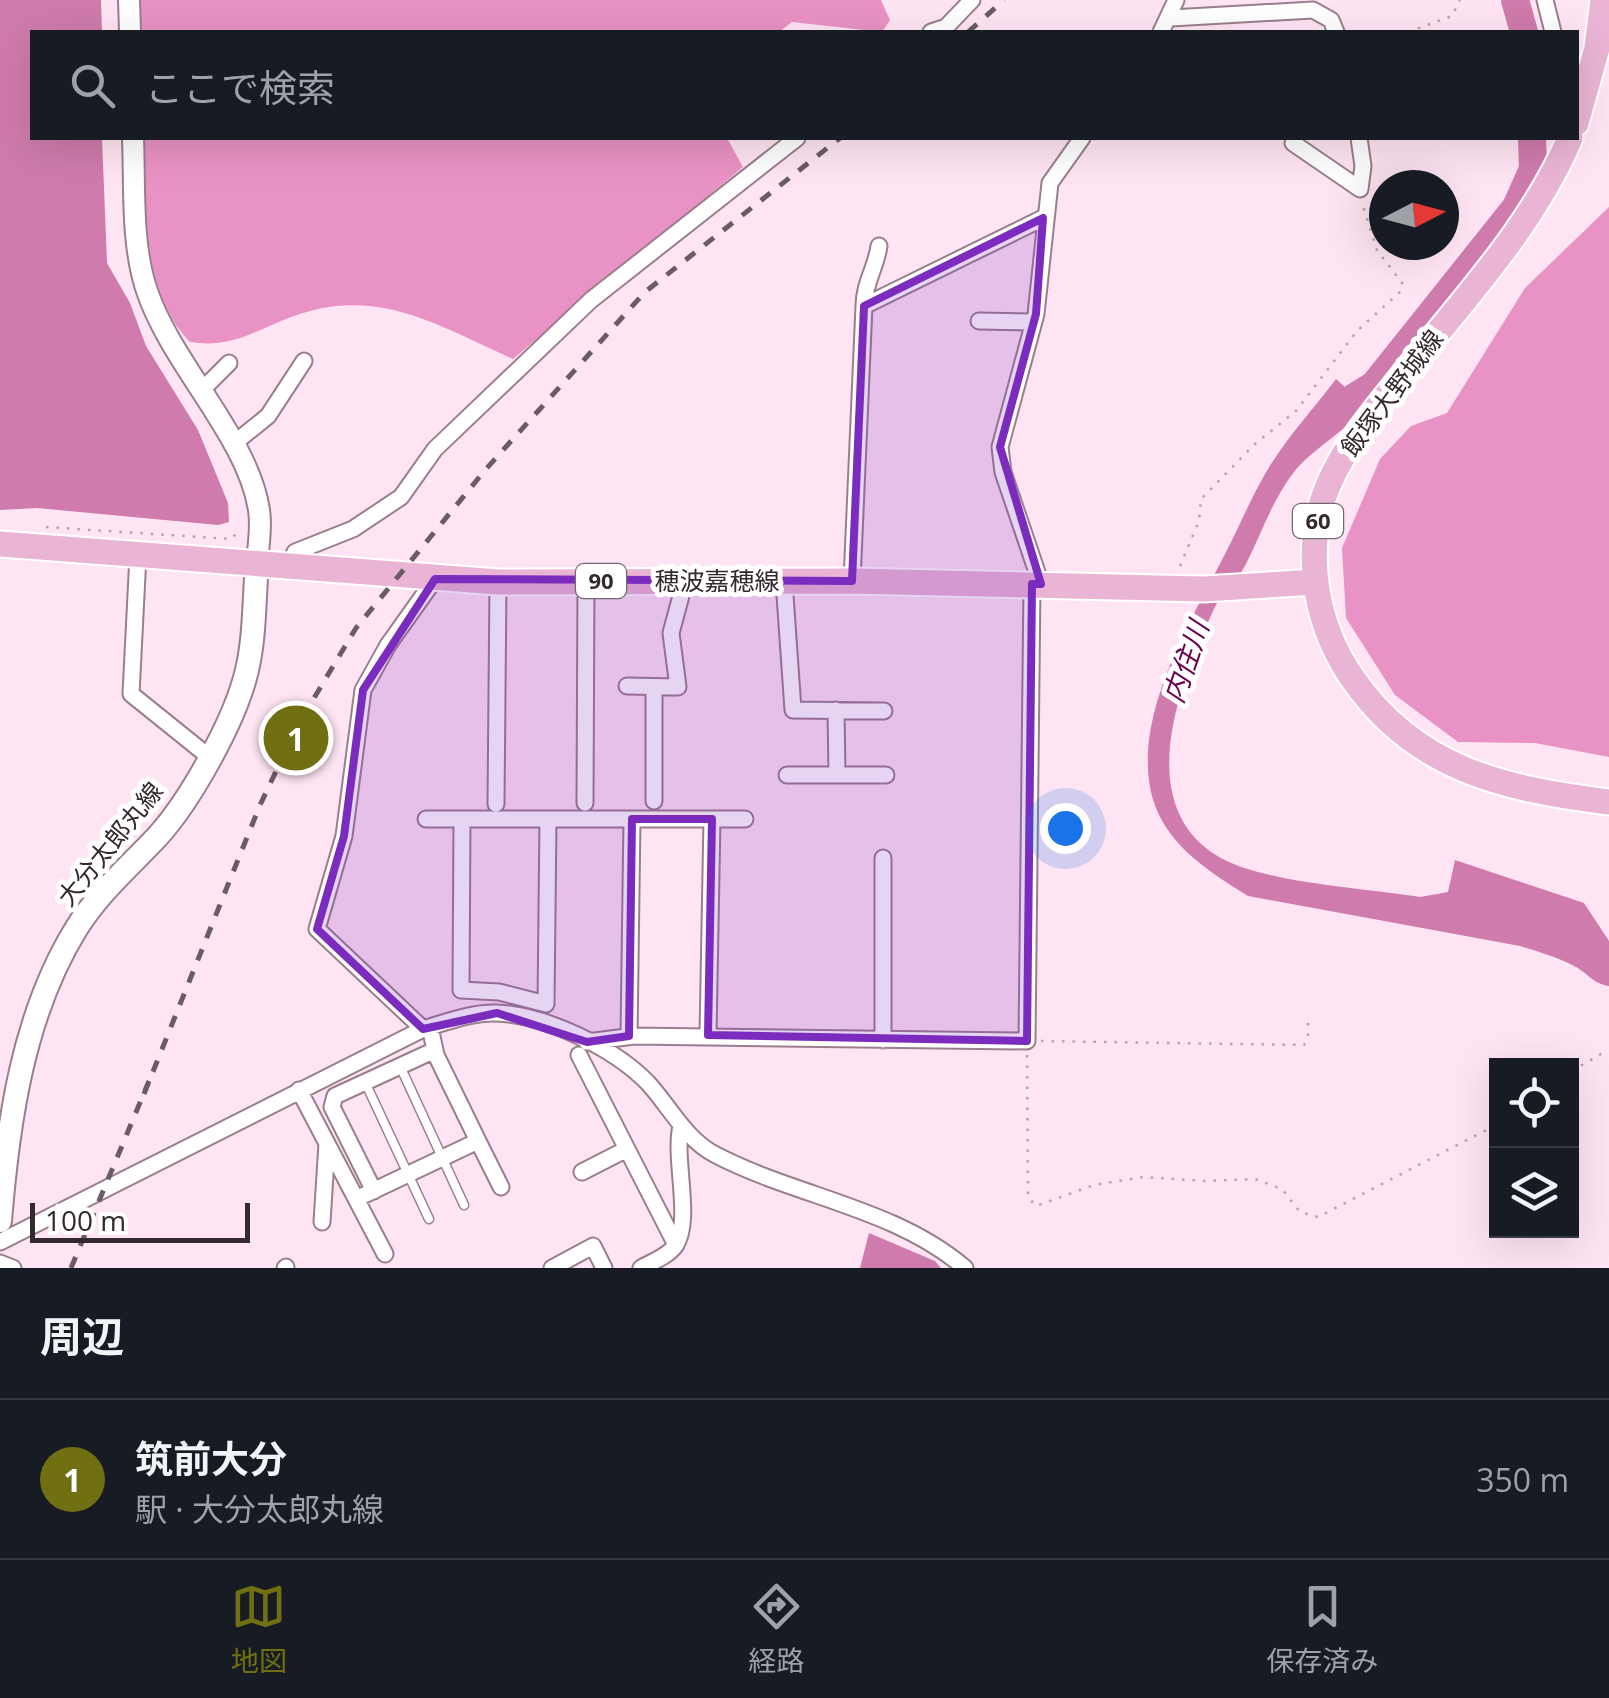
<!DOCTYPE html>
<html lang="ja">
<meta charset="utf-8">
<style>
body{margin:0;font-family:"Open Sans","Noto Sans JP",sans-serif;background:#20242c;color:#f1f3f6}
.controls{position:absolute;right:30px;bottom:30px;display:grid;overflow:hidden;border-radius:0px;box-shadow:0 10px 40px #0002}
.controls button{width:90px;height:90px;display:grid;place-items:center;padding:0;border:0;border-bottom:2px solid #363941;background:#171b24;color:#f1f3f6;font:50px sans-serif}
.compass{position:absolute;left:1369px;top:170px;width:90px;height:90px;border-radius:50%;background:#171b24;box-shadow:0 10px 40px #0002;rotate:84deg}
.scale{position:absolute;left:30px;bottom:25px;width:220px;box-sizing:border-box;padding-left:10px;border:5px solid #34292f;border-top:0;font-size:28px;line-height:35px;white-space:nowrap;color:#34292f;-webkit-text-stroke:8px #fff;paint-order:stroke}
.you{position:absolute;left:1065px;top:828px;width:35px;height:35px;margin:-25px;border:8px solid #fff;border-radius:50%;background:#1a73e8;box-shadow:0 0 0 15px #1a73e833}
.badge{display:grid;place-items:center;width:65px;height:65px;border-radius:50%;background:#706f11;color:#fff;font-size:32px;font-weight:700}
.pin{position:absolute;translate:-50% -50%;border:5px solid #fff;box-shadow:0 2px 10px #0006}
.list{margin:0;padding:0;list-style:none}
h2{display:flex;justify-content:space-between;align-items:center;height:130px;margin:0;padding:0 40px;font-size:42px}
h2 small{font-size:32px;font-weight:400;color:#9ea1a6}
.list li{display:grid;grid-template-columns:65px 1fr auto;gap:30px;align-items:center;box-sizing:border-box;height:160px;padding:0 40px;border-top:2px solid #363941}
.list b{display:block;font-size:38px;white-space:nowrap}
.list p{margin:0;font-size:32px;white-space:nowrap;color:#9ea1a6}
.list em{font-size:32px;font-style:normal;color:#9ea1a6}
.icon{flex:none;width:55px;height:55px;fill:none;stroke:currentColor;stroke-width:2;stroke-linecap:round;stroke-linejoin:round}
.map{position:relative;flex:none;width:1609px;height:1268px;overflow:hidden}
.search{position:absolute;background:#171b24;box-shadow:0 10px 40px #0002;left:30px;right:30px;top:30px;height:110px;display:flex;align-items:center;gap:25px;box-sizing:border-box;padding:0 35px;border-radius:0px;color:#9ea1a6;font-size:38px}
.sheet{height:290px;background:#171b24}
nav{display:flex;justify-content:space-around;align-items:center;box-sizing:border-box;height:140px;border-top:2px solid #363941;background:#171b24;font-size:28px;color:#9ea1a6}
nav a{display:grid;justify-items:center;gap:5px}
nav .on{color:#706f11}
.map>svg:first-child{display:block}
.forest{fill:#e992c5}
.water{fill:#cf7bad}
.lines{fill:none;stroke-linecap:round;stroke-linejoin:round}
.river{stroke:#cf7bad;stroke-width:28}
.service-casing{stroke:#9b7e8e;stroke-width:11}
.minor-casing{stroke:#9b7e8e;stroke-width:19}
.tertiary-casing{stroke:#9b7e8e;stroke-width:24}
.secondary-casing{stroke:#9b7e8e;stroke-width:26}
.primary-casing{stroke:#fff;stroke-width:29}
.path{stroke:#b6a1ac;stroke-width:2.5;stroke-dasharray:2.5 8;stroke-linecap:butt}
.service{stroke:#fff;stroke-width:8}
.minor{stroke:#fff;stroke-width:15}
.tertiary{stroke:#fff;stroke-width:20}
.secondary{stroke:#fff;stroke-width:22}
.primary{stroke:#eab5d4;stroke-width:25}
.rail{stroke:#6b5c64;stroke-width:5;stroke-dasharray:12 12;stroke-linecap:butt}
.marked{fill:#7b2cbf;fill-opacity:0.2;stroke:#7b2cbf;stroke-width:8;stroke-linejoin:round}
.labels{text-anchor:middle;stroke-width:10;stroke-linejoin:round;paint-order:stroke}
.shield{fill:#fff;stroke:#71696d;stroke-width:2.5}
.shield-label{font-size:22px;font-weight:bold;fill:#34292f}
.street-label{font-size:25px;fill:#34292f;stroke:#fff}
.water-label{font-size:28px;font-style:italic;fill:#6b004d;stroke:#fff}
</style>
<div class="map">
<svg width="1609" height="1268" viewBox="0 0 1609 1268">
<rect width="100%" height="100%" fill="#ffe5f3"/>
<path class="forest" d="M 140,0 L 881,0 L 890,20 L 882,32 L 792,22 L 779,32 L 141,32 Z
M 144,138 L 727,138 L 743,167 L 513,359 C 447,330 389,292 314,310 C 267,321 240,350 190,342 C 140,291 146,203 144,138 Z
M 1609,207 L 1609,757 L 1535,743 L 1458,742 L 1395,695 L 1346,618 L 1342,548 L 1380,459 L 1411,426 L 1447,413 L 1525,288 Z"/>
<path class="water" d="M 0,0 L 101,0 L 102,32 L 32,32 L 32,138 L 102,138 L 107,263 L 130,303 L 146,346 L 198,430 L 228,503 L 229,522 L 218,525 L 37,508 L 0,510 Z
M 1336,379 L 1366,406 C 1344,433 1312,449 1294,472 C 1272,500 1261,535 1245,566 C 1236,582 1221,593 1214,609 C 1181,681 1130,804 1219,857 C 1264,883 1365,888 1420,897 L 1448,892 L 1455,860 L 1584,903 L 1609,941 L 1609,986 C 1593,984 1588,973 1574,966 C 1557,957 1539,952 1520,946 L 1248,896 C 1206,870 1159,840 1150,787 C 1136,709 1193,617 1226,552 C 1241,523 1254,491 1271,464 C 1290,434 1315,407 1336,379 Z
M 869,1233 L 935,1261 L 941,1268 L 860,1268 Z"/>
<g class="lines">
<path class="river" d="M 1515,0 L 1524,32
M 1328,419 L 1337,408 L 1374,385 L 1516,207 L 1533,169 L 1532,138"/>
<defs>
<path id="service" d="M 400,1066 L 464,1205
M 365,1082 L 429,1219"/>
<path id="minor" d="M 1545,0 L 1553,32
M 1171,18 L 1313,10 L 1331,20 L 1336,32
M 931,32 L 946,27 L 972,0
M 1161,32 L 1176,0
M 1296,138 L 1293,143 L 1360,189 L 1363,166 L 1359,138
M 864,306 C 864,283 876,268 879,246
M 979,321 L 1033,322
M 200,392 L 229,363
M 232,445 L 268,416 L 304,361
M 138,555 L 131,694 L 208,756
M 288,567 L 295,552 L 353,529 L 401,497 L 435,449 L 591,300 L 797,138
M 784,581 L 793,710 L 884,711
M 852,581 L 864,306 L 1043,218
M 1041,584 L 1003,472 L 1000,447 L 1036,314 L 1050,183 L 1082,138
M 627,686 L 678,687 L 671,633 L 685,581
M 836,710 L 837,775
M 787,775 L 886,775
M 654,801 L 654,687
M 585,803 L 586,581
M 496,804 L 498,582
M 426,819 L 745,819
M 462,819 L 461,990 L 499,992 L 546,1004 L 548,819
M 883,858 L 883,1040
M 423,1029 L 317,929 L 344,836 L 363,690 L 388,645 L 435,579
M 708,1035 L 712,819
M 629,1036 L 632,819
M 587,1042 L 634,1036 L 1027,1041 L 1032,584
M 579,1055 L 676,1245
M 299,1090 L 385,1254
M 478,1141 L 501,1187
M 582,1172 L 627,1149
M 374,1191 L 332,1107 L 335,1096 L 435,1050
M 358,1198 L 478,1141 L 436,1055 L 430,1027
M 322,1222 L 327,1143
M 0,1242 L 423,1029 C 447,1022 472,1012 497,1013 C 546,1015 614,1048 648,1083 C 670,1107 686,1140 716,1155 C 797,1197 895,1208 965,1268
M 0,1263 L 13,1268
M 285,1268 L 286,1267
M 552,1268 L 593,1246 L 604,1268
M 641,1268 C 652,1262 668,1256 675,1246 C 693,1220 673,1160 681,1126"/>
<path id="tertiary" d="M 129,0 L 130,32
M 133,138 C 135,187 131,244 147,291 C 172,365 248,437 259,510 C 262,528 258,546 257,564"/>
<path id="secondary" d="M 0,1221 C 8,1122 23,1015 76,929 C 98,893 129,867 157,837 C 190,801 236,719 247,670 C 255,636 254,599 257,564"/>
<path id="primary" d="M 1576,123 L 1597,48 L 1603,0
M 1570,138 C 1532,228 1461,302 1401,378 C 1371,416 1339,452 1323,499 C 1304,559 1317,628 1353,679 C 1416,770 1505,789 1609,802
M 0,544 L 498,582 L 852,581 L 1204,589 L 1315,582"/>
</defs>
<use href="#service" class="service-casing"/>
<use href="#minor" class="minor-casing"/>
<use href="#tertiary" class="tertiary-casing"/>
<use href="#secondary" class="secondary-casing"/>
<use href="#primary" class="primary-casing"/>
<path class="path" d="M 1408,32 L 1452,16 L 1460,0
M 46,527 L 231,539 L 241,529
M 1180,566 L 1199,521 L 1201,499 L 1255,444 L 1296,411 L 1357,331 L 1401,291 L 1402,283 L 1377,250 L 1363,206
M 1041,1041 L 1304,1045 L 1308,1038 L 1308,1015
M 1027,1055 L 1028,1197 L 1036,1206 L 1094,1185 L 1143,1177 L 1205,1181 L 1255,1179 L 1282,1189 L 1300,1212 L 1318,1217 L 1496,1125
M 1572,1071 L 1601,1054 L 1609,1055"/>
<use href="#service" class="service"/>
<use href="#minor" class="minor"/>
<use href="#tertiary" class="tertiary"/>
<use href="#secondary" class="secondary"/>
<use href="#primary" class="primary"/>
<path class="rail" d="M 968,32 L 1004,0
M 144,1094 L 260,805 L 299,723 L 356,628 L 486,469 L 645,292 L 840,138
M 71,1268 L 149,1081"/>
</g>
<path class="marked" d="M 1043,218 L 1036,314 L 1000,447 L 1041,584 L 1032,584 L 1027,1041 L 708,1035 L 712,819 L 632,819 L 629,1036 L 587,1042 L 497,1013 L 423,1029 L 317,929 L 344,836 L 363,690 L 435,579 L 852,581 L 864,306 Z"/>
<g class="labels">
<g class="shield">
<rect x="1293" y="504" width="50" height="34" rx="8"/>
<rect x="576" y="564" width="50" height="34" rx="8"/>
</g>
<g class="shield-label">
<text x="1318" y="529">60</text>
<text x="601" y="589">90</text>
</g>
<g class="street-label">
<text transform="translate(1392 393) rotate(-53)" y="9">飯塚大野城線</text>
<text x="717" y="590">穂波嘉穂線</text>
<text transform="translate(110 844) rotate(-51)" y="9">大分太郎丸線</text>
</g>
<g class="water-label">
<text transform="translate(1186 662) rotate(-71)" y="10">内住川</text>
</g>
</g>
</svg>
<div class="controls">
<button><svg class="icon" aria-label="locate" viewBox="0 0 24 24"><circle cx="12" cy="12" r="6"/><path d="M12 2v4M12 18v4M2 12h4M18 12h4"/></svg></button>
<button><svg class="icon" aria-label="layers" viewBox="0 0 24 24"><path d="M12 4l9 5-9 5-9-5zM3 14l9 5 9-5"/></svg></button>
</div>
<svg class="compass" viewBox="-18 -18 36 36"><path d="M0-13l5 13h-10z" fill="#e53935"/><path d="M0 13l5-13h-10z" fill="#9ea1a6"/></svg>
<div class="scale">100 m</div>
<div class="you"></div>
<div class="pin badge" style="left:296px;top:738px">1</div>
<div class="search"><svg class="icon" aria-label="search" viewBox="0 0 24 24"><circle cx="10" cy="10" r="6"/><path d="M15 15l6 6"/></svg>ここで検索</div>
</div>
<section class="sheet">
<h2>周辺<small></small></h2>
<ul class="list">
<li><span class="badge">1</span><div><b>筑前大分</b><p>駅 · 大分太郎丸線</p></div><em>350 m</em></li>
</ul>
</section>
<nav>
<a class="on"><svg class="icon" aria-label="map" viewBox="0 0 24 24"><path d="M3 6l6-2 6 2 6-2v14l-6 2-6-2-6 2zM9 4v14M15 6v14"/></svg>地図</a>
<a><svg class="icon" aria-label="directions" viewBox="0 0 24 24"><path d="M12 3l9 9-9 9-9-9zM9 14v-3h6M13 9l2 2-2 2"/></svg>経路</a>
<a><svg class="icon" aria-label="saved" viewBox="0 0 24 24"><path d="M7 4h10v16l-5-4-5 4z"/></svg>保存済み</a>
</nav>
